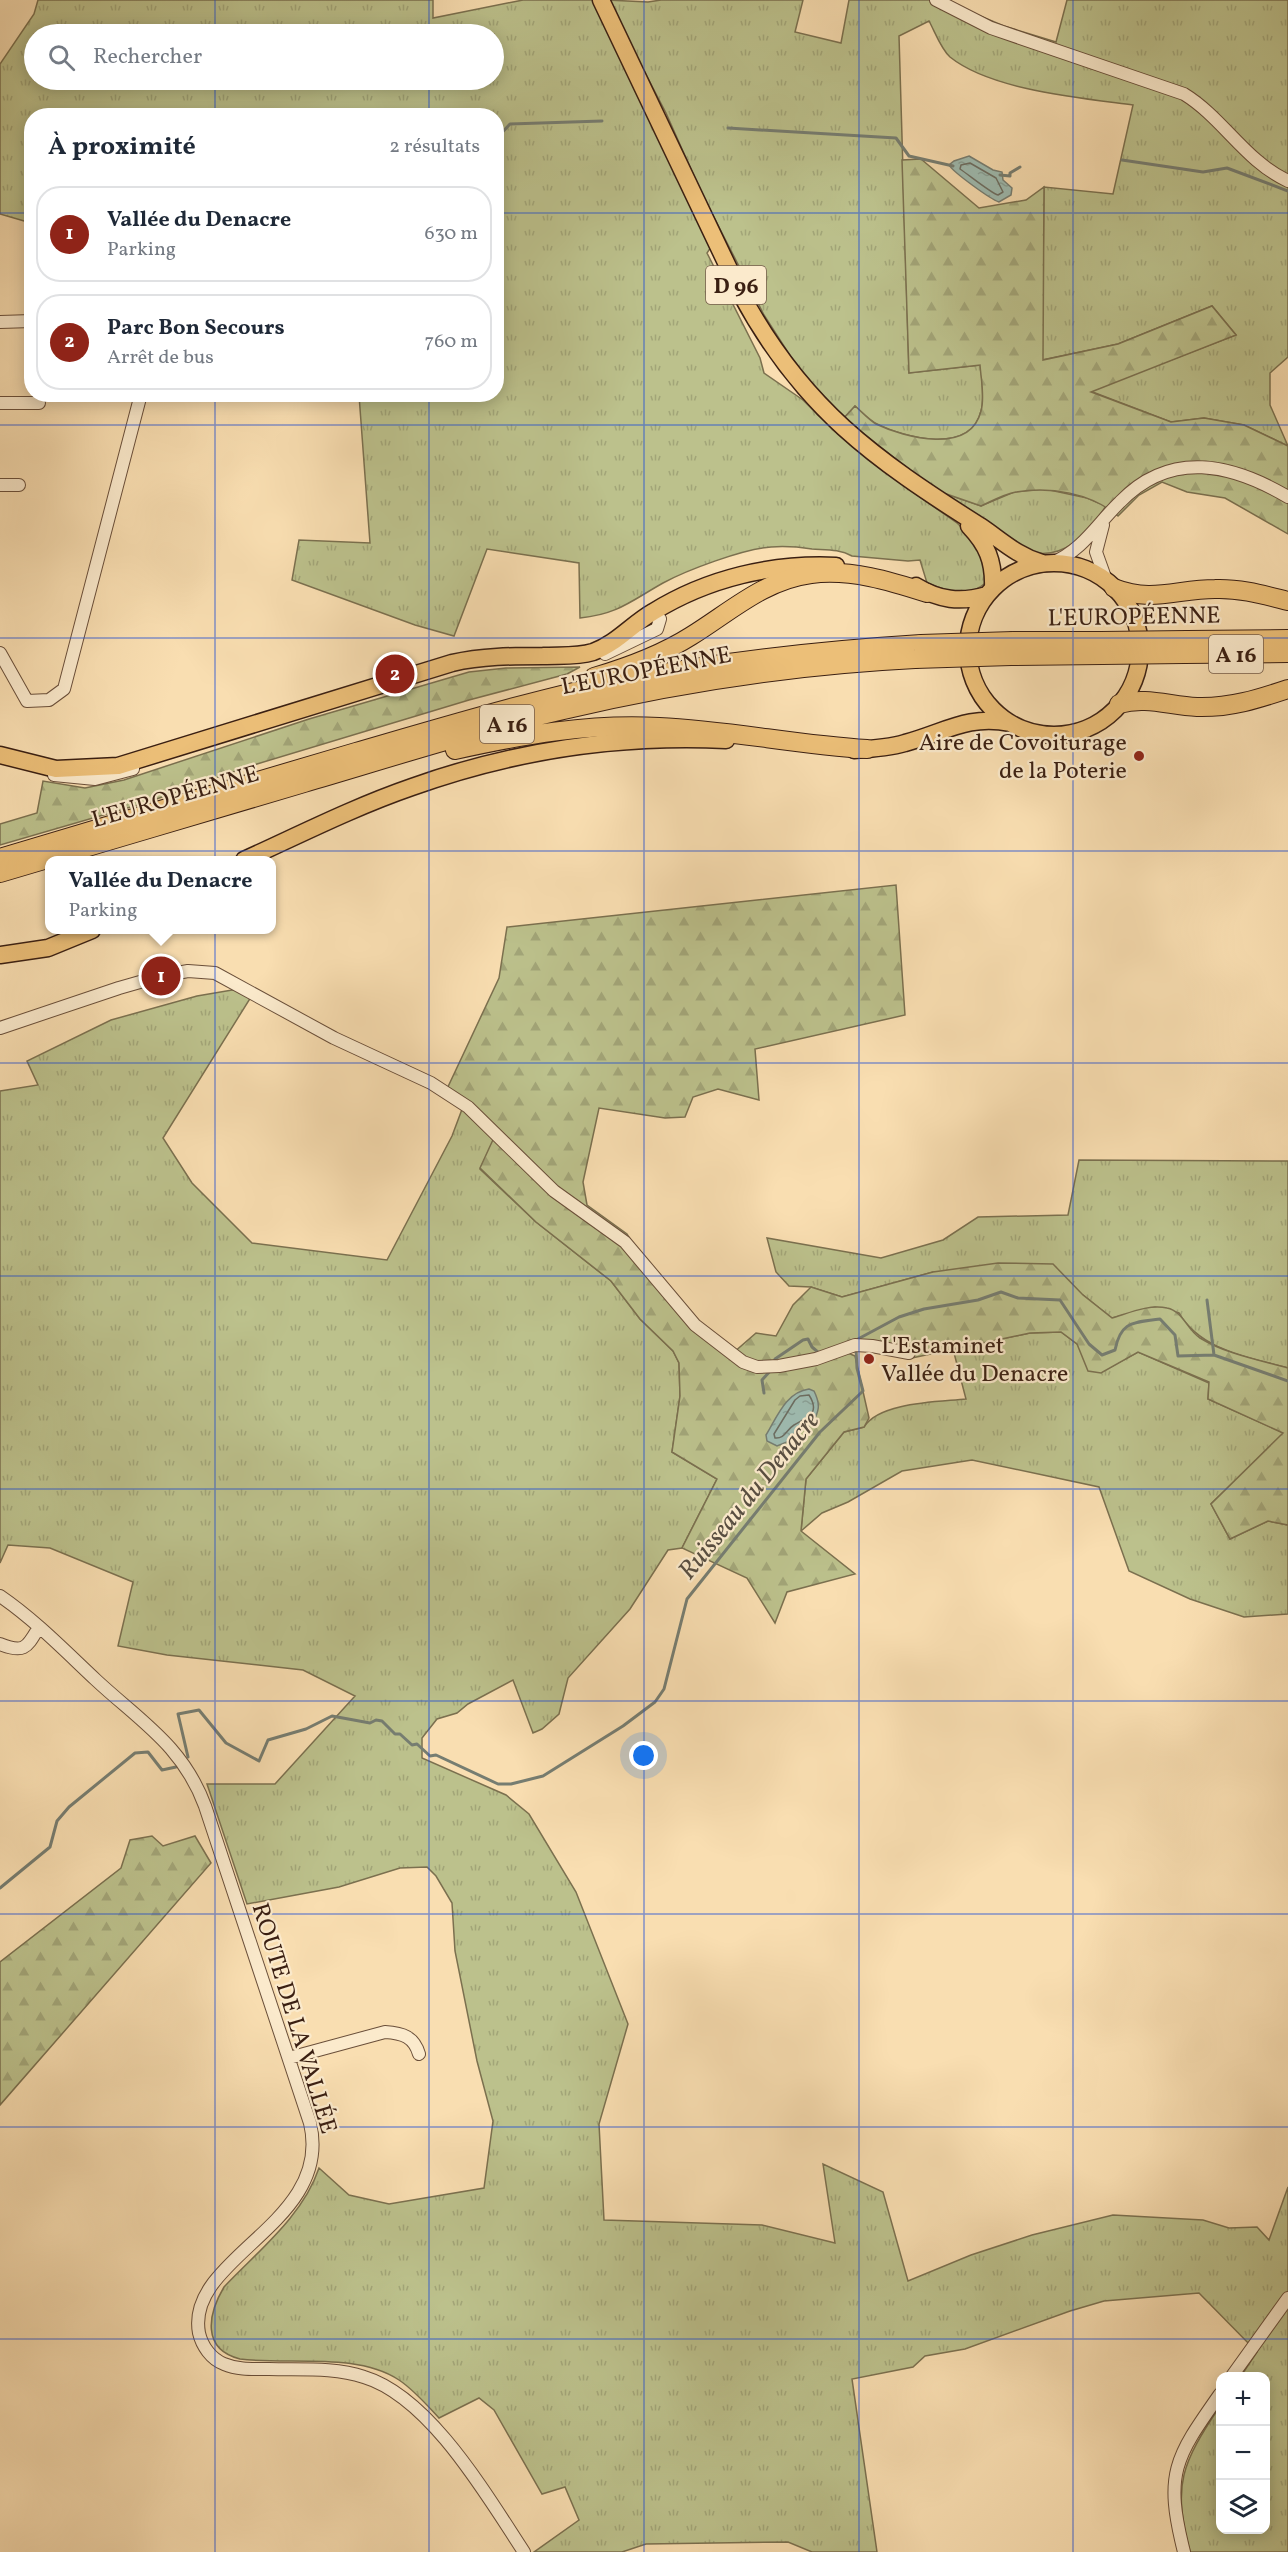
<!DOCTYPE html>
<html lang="fr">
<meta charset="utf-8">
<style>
body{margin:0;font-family:Vollkorn,serif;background:#f2f2f3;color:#1f2937}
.controls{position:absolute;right:18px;bottom:18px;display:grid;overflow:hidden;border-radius:12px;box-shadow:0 3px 15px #0003}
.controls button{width:54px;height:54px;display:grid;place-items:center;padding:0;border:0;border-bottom:2px solid #e0e1e3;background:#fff;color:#1f2937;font:30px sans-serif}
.you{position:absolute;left:644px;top:1756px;width:21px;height:21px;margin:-15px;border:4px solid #fff;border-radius:50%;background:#1a73e8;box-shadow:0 0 0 9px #1a73e833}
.badge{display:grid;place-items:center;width:39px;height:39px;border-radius:50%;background:#8f2418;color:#fff;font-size:20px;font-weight:700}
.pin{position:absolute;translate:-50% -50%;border:3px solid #fff;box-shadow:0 2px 6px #0006}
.popup{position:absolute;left:45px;top:856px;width:231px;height:78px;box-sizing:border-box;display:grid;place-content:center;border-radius:12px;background:#fff;filter:drop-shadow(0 2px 4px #0005);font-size:20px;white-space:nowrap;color:#747a83}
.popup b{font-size:22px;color:#1f2937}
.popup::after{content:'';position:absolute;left:50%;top:100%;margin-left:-12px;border:12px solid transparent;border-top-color:#fff}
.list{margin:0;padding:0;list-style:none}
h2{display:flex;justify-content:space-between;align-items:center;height:78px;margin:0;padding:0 24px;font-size:26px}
h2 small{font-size:20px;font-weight:400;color:#747a83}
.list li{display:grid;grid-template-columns:39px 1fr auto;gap:18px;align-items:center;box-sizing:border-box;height:96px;margin:0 12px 12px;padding:0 12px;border:2px solid #e0e1e3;border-radius:24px}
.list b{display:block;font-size:22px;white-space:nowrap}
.list p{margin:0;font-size:20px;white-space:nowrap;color:#747a83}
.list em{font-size:20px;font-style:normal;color:#747a83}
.icon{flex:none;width:33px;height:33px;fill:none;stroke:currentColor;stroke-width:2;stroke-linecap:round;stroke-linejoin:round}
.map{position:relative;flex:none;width:1288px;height:2552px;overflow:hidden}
.search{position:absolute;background:#fff;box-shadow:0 3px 15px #0003;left:24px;top:24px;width:480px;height:66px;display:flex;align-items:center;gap:15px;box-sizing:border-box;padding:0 21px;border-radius:33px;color:#747a83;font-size:22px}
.panel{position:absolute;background:#fff;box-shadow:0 3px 15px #0003;left:24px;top:108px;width:480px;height:294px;border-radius:24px}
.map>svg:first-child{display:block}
.grass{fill:url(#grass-tufts);stroke:#7b704f;stroke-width:1.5;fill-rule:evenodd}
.forest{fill:url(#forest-firs);stroke:#7b704f;stroke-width:1.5}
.water{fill:url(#water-ripples);stroke:#767d71;stroke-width:1.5}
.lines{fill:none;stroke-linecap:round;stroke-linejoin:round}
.shore{stroke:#6c6d61;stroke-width:1.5}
.stream{stroke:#767d71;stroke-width:3}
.minor-casing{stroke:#6a4f3a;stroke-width:14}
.major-casing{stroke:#3a1f12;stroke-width:19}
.highway-casing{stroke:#3a1f12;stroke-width:20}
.minor{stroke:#fbeacc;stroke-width:12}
.major{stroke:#ecbf78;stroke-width:16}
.highway{stroke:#ecbf78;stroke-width:18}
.highway-bridge-casing{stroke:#3a1f12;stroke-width:20;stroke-linecap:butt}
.highway-bridge{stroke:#ecbf78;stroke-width:18}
.grid{fill:none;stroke:#1d4ed8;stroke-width:1.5;stroke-opacity:0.55}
.poi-dot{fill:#8f2418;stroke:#fbeacc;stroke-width:2}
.labels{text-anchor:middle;stroke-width:4.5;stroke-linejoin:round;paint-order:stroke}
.shield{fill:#fbeacc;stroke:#745c4a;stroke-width:1.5}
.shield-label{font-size:22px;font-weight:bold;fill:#3a1f12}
.street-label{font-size:24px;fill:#3a1f12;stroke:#fbeacc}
.poi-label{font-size:24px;fill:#3a1f12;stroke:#fbeacc;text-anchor:end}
.water-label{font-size:26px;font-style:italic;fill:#584e41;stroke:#fbeacc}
</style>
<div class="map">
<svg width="1288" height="2552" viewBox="0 0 1288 2552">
<defs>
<pattern id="grass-tufts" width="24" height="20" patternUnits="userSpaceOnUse" patternTransform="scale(1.5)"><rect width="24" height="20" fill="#bcc18c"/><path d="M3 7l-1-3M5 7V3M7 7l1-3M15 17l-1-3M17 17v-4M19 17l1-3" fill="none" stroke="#a2a578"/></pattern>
<pattern id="forest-firs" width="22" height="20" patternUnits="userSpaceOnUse" patternTransform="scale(1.5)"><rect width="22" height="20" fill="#bcc18c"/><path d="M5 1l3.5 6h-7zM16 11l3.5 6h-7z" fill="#a2a578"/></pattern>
<pattern id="water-ripples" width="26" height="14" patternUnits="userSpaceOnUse" patternTransform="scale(1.5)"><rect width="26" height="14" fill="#9ebbb0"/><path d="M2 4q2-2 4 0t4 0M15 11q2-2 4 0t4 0" fill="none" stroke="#89a096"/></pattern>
</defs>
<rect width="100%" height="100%" fill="#f9deb1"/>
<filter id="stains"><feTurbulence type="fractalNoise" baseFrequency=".00333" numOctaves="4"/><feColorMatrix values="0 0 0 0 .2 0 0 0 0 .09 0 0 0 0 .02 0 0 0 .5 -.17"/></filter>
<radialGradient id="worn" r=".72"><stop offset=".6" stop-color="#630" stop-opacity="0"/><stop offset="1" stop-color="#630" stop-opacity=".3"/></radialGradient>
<path class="grass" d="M 38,0 L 433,0 L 433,18 L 523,0 L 593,0 L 711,247 L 707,253 L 760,358 L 764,373 L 803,400 L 833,430 L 907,488 L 957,523 L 975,540 L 988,581 C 966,600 952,592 927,583 L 920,560 L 908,561 L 852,556 C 840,549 826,550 812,549 C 799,547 784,546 771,547 C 743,549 687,570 663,583 C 631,601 618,614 580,618 L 579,563 L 487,549 L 454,636 L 415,625 L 292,580 L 299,540 L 370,543 L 359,395 L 496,394 L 496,116 L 32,116 L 31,223 L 0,214 L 0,64 L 34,14 ZM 34,34 L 494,34 L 494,80 L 34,80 Z
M 607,0 L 648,2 L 661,0 L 803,0 L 795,32 L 841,43 L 849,0 L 948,0 L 968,11 L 1004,26 L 1056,42 L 1067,0 L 1288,0 L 1288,357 L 1270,373 L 1270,405 L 1288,446 L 1244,425 L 1204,418 L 1171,422 L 1090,391 L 1236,335 L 1212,306 L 1118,344 L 1042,360 L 1044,187 L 1113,194 L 1133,105 C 1080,98 991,90 950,57 C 941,49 935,32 929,21 L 899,36 L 909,373 L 981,365 C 981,379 985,398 981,411 C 971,455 905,438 877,424 C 869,420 862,412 855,406 L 844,418 L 798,368 L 764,315 L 702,194 L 666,113 Z
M 1045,489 L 1087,498 L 1106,506 C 1087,534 1064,562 1027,551 L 935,490 L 981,506 L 1014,492 Z
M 238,989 L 251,997 L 163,1138 L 192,1183 L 252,1243 L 387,1260 L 452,1136 L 464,1104 L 498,1131 L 480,1169 L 536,1222 L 611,1281 L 640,1319 L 673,1351 L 679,1363 L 680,1396 L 672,1452 L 717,1479 L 682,1548 L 668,1550 L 630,1609 L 568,1678 L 559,1714 L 542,1729 L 533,1733 L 513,1680 L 468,1704 L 457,1713 L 437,1719 L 422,1738 L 422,1758 L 506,1795 L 529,1814 L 576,1892 L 628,2024 L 599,2124 L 604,2220 L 762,2225 L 835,2243 L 823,2164 L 883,2192 L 908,2281 L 971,2255 L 1032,2235 L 1113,2215 L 1203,2220 L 1229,2228 L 1257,2227 L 1269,2240 L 1288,2187 L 1288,2552 L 1190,2552 C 1172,2484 1182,2463 1220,2406 L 1220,2530 L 1266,2530 L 1266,2376 L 1241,2376 L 1257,2352 L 1199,2293 L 1104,2301 L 1070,2311 L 965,2349 L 925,2356 L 913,2367 L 852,2379 L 877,2552 L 812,2552 L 788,2542 L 646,2544 L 622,2552 L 534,2552 L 579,2520 L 565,2487 L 542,2494 L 494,2410 L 479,2398 L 439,2418 C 426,2404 414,2390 399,2380 C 357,2352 289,2365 240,2359 C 201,2349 208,2314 224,2287 C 258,2251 303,2216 319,2168 L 349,2195 L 389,2204 L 484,2188 L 493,2121 L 477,2061 L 455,1951 L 452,1903 L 436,1876 L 427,1867 L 400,1868 L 339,1887 L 247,1904 L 207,1784 L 275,1784 L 355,1696 L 303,1670 L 167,1655 L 118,1646 L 133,1582 L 50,1548 L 8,1545 L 0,1563 L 0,1091 L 38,1085 L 27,1061 L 111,1020 L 197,996 Z
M 1079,1160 L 1288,1161 L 1288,1368 C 1249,1357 1201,1351 1179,1313 L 1155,1307 L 1112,1318 L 1083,1295 L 933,1272 L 842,1297 L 811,1287 L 789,1286 L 776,1272 L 767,1238 L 881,1258 L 943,1240 L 978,1217 L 1068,1215 Z
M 1061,1332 L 1077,1344 L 1101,1372 L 1138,1352 L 1209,1383 L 1208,1399 L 1284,1433 L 1211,1504 L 1230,1539 L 1268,1521 L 1288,1525 L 1288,1614 L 1244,1617 L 1190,1599 L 1129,1571 L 1099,1487 L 972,1460 L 902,1471 L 848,1502 L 822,1513 L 801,1531 L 806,1479 L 844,1432 L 864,1427 C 879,1402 939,1402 966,1399 L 953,1349 L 1030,1333 Z"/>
<path class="forest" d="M 921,159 L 979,208 L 1026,200 L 1044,187 L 1043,360 L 1118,344 L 1212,306 L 1236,335 L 1091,392 L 1171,422 L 1204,418 L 1244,425 L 1288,446 L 1288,534 L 1225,498 L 1187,492 L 1162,482 L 1139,495 L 1118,516 C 1091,493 1050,486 1016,492 C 1004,494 992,501 981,506 L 935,490 L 844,418 L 855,406 C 862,412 869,420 876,424 C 905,438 970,455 981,411 C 985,398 981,379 980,365 L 909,373 L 902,160 Z
M 580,667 L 567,674 L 469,700 L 247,767 L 148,802 L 0,845 L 0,824 L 37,813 L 43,781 L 85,788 L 124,780 L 309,719 L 469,672 L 506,668 Z
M 896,885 L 905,1015 L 755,1049 L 759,1100 L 718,1089 L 693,1097 L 685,1117 L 665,1118 L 599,1108 L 583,1182 L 587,1205 L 627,1234 L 651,1274 L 679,1306 L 733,1353 L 756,1333 L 776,1336 L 793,1305 L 811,1287 L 842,1297 L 933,1272 L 998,1263 L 1053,1264 L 1083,1295 L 1112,1318 C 1129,1313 1149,1304 1167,1308 C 1183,1311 1187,1330 1200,1338 C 1226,1354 1259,1360 1288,1368 L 1288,1525 L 1268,1521 L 1230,1539 L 1211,1504 L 1283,1433 L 1208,1399 L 1209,1382 L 1138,1352 L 1101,1373 L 1088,1371 L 1077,1344 L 1061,1332 L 1030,1333 L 912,1358 L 873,1348 L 848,1353 L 855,1356 L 869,1418 L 864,1427 L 844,1432 L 806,1479 L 801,1531 L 855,1574 L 787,1592 L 775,1623 L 747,1578 L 682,1548 L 717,1479 L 672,1452 L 680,1396 L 679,1363 L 673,1351 L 640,1319 L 611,1281 L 536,1222 L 480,1168 L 497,1131 L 446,1091 L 499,978 L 507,927 Z
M 152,1836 L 163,1846 L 195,1836 L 211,1863 L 0,2105 L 0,1962 L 121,1868 L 130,1840 Z"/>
<path class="water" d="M 969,156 L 993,170 L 1002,172 L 1003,180 L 1012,188 L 1011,195 L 999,202 C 990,199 953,172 949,165 L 954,161 Z
M 809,1389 L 814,1391 C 821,1405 819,1411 812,1425 L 797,1430 L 787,1442 L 777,1446 L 767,1441 L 766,1435 C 777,1417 786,1392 809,1389 Z"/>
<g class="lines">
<path class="shore" d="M 970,163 L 996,178 L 1003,192 L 998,195 C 991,193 969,175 960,169 L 961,165 Z
M 800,1396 L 809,1395 C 821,1414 807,1417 794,1425 C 786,1430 785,1439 775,1438 L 774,1434 L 795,1400 Z"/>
<path class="stream" d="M 728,128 L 896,138 L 909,156 L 953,166
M 496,139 L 510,124 L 602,121
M 1122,160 L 1203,172 L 1227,168 L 1288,191
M 1000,175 L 1010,176 L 1010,173 L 1020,167
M 1207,1300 L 1214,1355
M 857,1343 L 858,1339 L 899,1317 L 924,1309 L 978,1300 L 1001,1292 L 1018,1298 L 1060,1300 L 1089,1344 L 1102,1355 L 1115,1350 C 1121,1320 1134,1323 1160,1319 L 1175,1335 L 1178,1356 L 1214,1355 L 1288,1381
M 774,1363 L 775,1359 L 803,1340 L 808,1339 L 812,1347 L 819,1353
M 764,1393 L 762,1380 L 772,1369
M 188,1757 L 178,1714 L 199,1710 L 226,1743 L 259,1761 L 268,1740 L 306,1729 L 332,1716 L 370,1723 L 376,1720 L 382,1721 L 395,1734 L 400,1734 L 412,1745 L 417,1744 L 430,1756 L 436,1755 L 498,1784 L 511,1784 L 543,1776 L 623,1726 L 655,1702 L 664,1689 L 687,1599 L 820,1432 L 863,1391 L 857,1368 L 856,1349
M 0,1888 L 50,1847 L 57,1821 L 69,1807 L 135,1753 L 148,1752 L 162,1770 L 176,1767"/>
<defs>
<path id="minor" d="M 936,0 L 991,28 L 1184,94 C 1223,118 1245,161 1288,181
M 0,322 L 32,321
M 0,403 L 39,403
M 0,485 L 19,485
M 1103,525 L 1096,552 L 1106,580
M 1052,563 C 1083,550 1097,524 1120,502 C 1171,449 1232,464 1288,497
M 0,653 L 27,701 L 49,700 L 64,689 L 141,394
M 605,654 L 657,629 L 660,619 L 653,611
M 54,775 L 95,779 L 133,769
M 0,1028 L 119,988 L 161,976 L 188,971 L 215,973 L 334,1038 L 431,1083 L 468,1107 L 554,1191 L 625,1242 L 695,1325 L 743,1362 L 757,1367 L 779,1366 L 816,1359 L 855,1345 L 872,1346 L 909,1353
M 0,1596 C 35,1620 65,1651 96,1680 C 140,1721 183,1746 205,1806 L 310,2123 C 334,2224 185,2257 199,2333 C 202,2346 211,2359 224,2364 C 238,2370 253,2369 269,2369 C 300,2370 334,2367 364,2377 C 430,2397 487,2496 524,2552
M 0,1644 C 25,1654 27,1647 39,1627
M 289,2058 L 385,2032 C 403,2033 414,2037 419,2054
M 1232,2376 L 1288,2298
M 1184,2552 C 1164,2473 1175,2458 1220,2394"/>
<path id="major" d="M 601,0 L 741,294 C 802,408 874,459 980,526 C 1001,540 1017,556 1042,563
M 969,526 C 987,545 994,561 993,588
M968 649a86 86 0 1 1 172 0a86 86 0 1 1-172 0Z
M 916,586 C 939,600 960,603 987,595
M 854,750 C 871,749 888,748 905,743 C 943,733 969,714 1010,723
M 0,755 L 56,769 L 118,766 L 452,663 C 482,656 512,656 543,656 C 559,655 577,657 593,652 C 616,644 632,624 653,612 C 708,578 772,563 836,566
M 244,860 C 299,835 354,807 412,787 C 512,751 620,735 726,740
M 0,955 L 48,948 L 92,930"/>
<path id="highway" d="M 1114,588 C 1152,603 1177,589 1215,589 C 1240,588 1264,595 1288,601
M 1187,640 L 1288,639
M 1013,641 L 1101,641
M 1184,654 L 1288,653
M 1011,656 L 1102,655
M 594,677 C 628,667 661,655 691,636 C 730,612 764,580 811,574 C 851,569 890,581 927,593
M 1119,704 C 1146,696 1170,706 1197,707 C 1230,708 1258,699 1288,689
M 455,750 C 522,735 590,723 659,727 C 729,730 797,745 867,749
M 0,858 C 119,822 237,787 356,752 C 449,725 542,697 637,678 C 731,660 826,650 921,644
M 0,873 C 101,843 203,813 304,783 C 389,758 473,731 559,711 C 676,683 795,665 915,659"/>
</defs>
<use href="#minor" class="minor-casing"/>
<use href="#major" class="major-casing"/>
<use href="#highway" class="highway-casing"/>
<use href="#minor" class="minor"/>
<use href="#major" class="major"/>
<use href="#highway" class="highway"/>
<defs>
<path id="highway-bridge" d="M 1101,641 L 1187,640
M 921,644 L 1013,641
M 1102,655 L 1184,654
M 915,659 L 1011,656"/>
</defs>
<use href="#highway-bridge" class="highway-bridge-casing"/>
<use href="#highway-bridge" class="highway-bridge"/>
</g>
<path class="grid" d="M 215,0 L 215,34M 429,0 L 429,34M 644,0 L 644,2552M 859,0 L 859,2552M 1073,0 L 1073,2552M 215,80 L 215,116M 429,80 L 429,116M 0,213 L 32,213M 496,213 L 1288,213M 215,394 L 215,2552M 429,394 L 429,2552M 0,425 L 1288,425M 0,638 L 1288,638M 0,851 L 1288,851M 0,1063 L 1288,1063M 0,1276 L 1288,1276M 0,1489 L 1288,1489M 0,1701 L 1288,1701M 0,1914 L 1288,1914M 0,2127 L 1288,2127M 0,2339 L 1288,2339"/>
<g class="poi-dot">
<circle cx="1139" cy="756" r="6"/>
<circle cx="869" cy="1359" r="6"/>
</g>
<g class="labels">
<g class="shield">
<rect x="706" y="266" width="60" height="38" rx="4.5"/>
<rect x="1209" y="635" width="54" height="38" rx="4.5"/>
<rect x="480" y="705" width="54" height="38" rx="4.5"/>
</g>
<g class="shield-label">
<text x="736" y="293">D 96</text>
<text x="1236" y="662">A 16</text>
<text x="507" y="732">A 16</text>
</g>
<g class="street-label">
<text transform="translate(1134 616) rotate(-1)" y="8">L'EUROPÉENNE</text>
<text transform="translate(646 670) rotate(-11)" y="8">L'EUROPÉENNE</text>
<text transform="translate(175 796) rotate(-16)" y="8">L'EUROPÉENNE</text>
<text transform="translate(295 2018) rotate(73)" y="8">ROUTE DE LA VALLÉE</text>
</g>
<g class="poi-label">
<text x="1127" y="750">Aire de Covoiturage<tspan x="1127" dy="28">de la Poterie</tspan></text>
<text x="881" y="1353" text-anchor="start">L'Estaminet<tspan x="881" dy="28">Vallée du Denacre</tspan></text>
</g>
<g class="water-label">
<text transform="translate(748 1495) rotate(-51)" y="9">Ruisseau du Denacre</text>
</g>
</g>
<rect width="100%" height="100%" filter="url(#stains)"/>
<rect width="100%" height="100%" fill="url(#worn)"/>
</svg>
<div class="controls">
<button>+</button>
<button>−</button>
<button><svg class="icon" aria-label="layers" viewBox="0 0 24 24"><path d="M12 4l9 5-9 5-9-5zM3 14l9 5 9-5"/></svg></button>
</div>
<div class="you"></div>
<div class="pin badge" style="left:161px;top:976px">1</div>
<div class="popup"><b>Vallée du Denacre</b>Parking</div>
<div class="pin badge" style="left:395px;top:674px">2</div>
<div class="search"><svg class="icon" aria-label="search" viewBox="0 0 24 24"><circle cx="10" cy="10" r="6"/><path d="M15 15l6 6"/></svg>Rechercher</div>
<section class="panel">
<h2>À proximité<small>2 résultats</small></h2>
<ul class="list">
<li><span class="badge">1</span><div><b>Vallée du Denacre</b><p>Parking</p></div><em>630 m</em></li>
<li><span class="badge">2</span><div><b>Parc Bon Secours</b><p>Arrêt de bus</p></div><em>760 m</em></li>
</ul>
</section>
</div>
